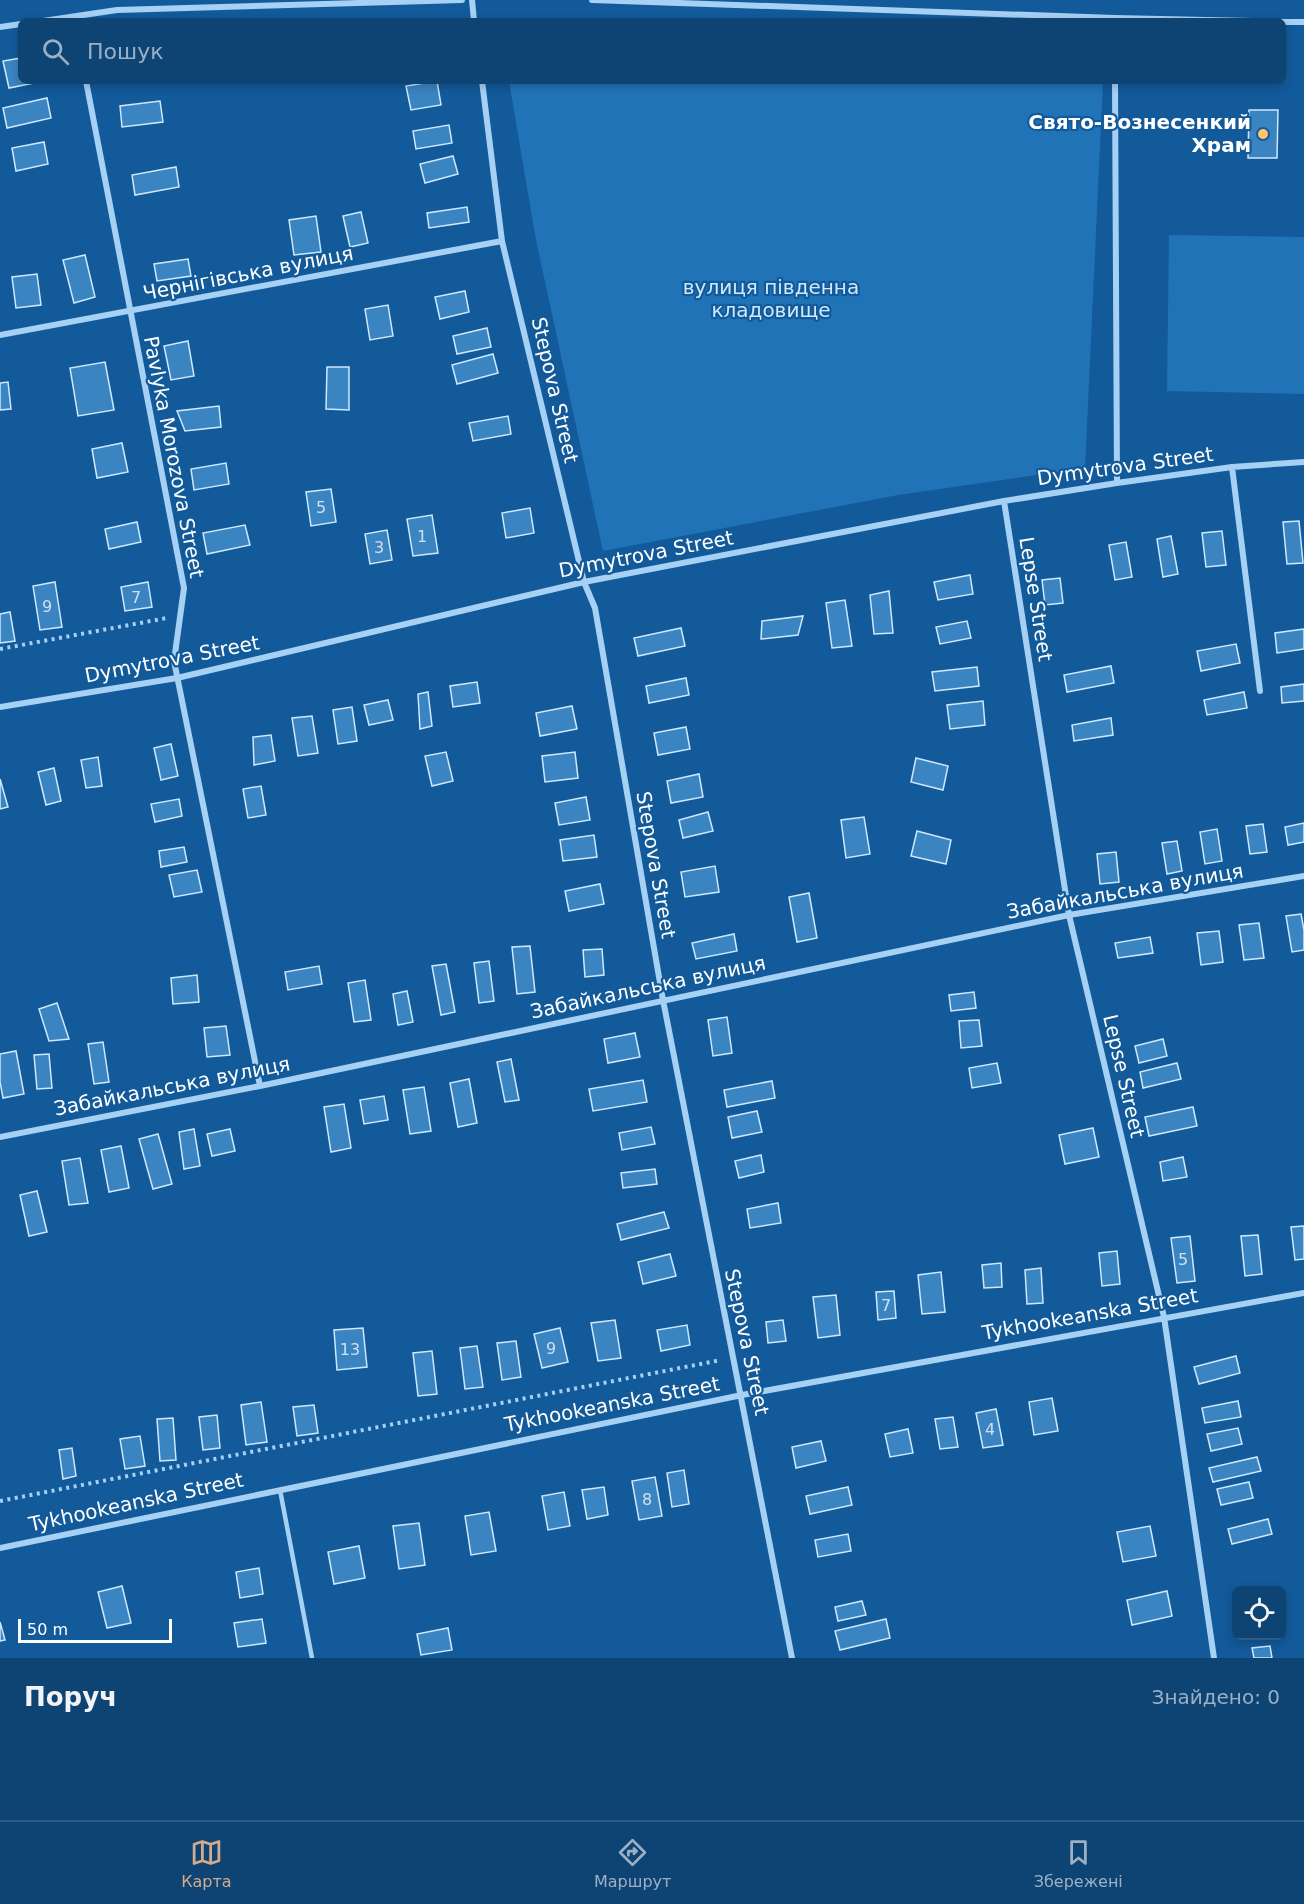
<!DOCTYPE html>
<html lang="uk">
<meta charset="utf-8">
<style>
body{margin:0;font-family:"DejaVu Sans",sans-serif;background:#1c4e7c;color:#f1f3f6}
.controls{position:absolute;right:18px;bottom:18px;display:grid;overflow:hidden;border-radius:9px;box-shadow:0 3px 9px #0003}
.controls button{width:54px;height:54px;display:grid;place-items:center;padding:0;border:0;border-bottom:2px solid #2e5c86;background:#0e4474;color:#f1f3f6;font:30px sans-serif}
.scale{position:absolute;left:18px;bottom:15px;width:154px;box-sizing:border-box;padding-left:6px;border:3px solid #fff;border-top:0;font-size:16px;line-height:21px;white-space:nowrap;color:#fff;-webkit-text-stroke:4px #125a9a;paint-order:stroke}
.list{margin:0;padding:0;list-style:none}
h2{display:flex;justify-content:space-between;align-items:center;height:78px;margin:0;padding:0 24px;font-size:26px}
h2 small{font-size:20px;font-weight:400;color:#9bb0c5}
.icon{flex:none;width:33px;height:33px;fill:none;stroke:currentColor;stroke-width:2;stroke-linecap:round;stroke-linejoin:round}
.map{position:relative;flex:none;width:1304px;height:1658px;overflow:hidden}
.search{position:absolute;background:#0e4474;box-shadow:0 3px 9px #0003;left:18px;right:18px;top:18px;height:66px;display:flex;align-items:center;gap:15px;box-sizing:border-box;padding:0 21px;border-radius:9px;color:#9bb0c5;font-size:22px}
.sheet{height:162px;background:#0e4474}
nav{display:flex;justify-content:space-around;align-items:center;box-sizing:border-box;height:84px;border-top:2px solid #2e5c86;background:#0e4474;font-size:16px;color:#9bb0c5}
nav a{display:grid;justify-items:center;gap:3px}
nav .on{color:#d6ab8b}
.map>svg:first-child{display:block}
.green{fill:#2173b8}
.building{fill:#3b84c2;stroke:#cee8fd;stroke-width:1.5}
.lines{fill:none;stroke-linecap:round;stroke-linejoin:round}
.path{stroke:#a6d0f4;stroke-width:4;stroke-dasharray:3 4.5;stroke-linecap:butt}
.lane{stroke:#a6d0f4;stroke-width:4.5}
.street{stroke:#a6d0f4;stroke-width:6}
.poi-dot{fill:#ffc669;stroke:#125a9a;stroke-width:2}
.labels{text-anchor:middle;stroke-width:4.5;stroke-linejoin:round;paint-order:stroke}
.number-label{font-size:16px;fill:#cee0f0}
.poi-label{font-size:20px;font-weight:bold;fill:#fff;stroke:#125a9a;text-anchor:end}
.street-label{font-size:20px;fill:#fff;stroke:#125a9a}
.park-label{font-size:20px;fill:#cee8fd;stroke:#125a9a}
</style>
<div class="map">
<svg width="1304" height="1658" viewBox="0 0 1304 1658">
<rect width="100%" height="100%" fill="#125a9a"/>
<path class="green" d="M 509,81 L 1103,81 L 1085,468 L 898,495 L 603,551 L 535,235 Z
M 1169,235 L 1304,237 L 1304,394 L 1167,391 Z"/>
<path class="building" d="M 21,58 L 21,81 L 44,81 L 9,88 L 3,61 Z
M 437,81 L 441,105 L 411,110 L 406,86 Z
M 47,98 L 51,118 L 7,128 L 3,108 Z
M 160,101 L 163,122 L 122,127 L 120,106 Z
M 1249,110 L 1278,110 L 1277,158 L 1248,158 Z
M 449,125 L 452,143 L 416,149 L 413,131 Z
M 44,142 L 48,164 L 16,171 L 12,148 Z
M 453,156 L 458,174 L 425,183 L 420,164 Z
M 176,167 L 179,187 L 135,195 L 132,175 Z
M 467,207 L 469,222 L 429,228 L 427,213 Z
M 361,212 L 368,243 L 350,247 L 343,216 Z
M 316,216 L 321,252 L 294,255 L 289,220 Z
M 85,255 L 95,297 L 74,303 L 63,260 Z
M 188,259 L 191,276 L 157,281 L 154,264 Z
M 37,274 L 41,305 L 16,308 L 12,277 Z
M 465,291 L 469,312 L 440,319 L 435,297 Z
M 388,305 L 393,336 L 370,340 L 365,309 Z
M 487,328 L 491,347 L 457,354 L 453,336 Z
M 188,341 L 194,376 L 171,380 L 164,346 Z
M 493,354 L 498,373 L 457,384 L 452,365 Z
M 105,362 L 114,410 L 78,416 L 70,368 Z
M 327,367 L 349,367 L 349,410 L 326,409 Z
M 8,382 L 11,409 L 0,410 L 0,383 Z
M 219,406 L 221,427 L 185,431 L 177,411 Z
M 508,416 L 511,434 L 473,441 L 469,423 Z
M 122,443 L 128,472 L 97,478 L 92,449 Z
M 226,463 L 229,484 L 194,490 L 191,469 Z
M 331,489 L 336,522 L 311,526 L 306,492 Z
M 530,508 L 534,533 L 506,538 L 502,513 Z
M 432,515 L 438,553 L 413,556 L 407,519 Z
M 1299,521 L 1303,563 L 1287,564 L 1283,522 Z
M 137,522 L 141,542 L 109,549 L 105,529 Z
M 245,525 L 250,545 L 207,554 L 203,533 Z
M 387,530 L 392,560 L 370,564 L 365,534 Z
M 1222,531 L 1226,565 L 1206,567 L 1202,533 Z
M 1171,536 L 1178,574 L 1163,577 L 1157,539 Z
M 1126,542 L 1132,577 L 1115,580 L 1109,545 Z
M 970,575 L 973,594 L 938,600 L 934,582 Z
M 1060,578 L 1063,603 L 1045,605 L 1042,580 Z
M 55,582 L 62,627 L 40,630 L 33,586 Z
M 148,582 L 152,607 L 125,611 L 121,587 Z
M 889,591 L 893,633 L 874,634 L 870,595 Z
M 845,600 L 852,646 L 832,648 L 826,603 Z
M 10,612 L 15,641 L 0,643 L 0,614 Z
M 803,616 L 798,635 L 761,639 L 762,621 Z
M 967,621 L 971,638 L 940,644 L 936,627 Z
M 681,628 L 685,646 L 638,656 L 634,638 Z
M 1304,629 L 1304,649 L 1277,653 L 1275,633 Z
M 1236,644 L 1240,663 L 1201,671 L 1197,651 Z
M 1111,666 L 1114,683 L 1067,692 L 1064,675 Z
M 977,667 L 979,686 L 935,691 L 932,672 Z
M 686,678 L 689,695 L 649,703 L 646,686 Z
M 477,682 L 480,703 L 453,707 L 450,686 Z
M 1304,684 L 1304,701 L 1282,703 L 1281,687 Z
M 428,692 L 432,726 L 420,729 L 418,694 Z
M 1244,692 L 1247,708 L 1207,715 L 1204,700 Z
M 388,700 L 393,720 L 369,725 L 364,705 Z
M 983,701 L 985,725 L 950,729 L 947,705 Z
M 572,706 L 577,729 L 540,736 L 536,713 Z
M 352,707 L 357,741 L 338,744 L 333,710 Z
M 312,716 L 318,753 L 298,756 L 292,718 Z
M 1111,718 L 1113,735 L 1074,741 L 1072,725 Z
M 686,727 L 690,749 L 658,755 L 654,733 Z
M 271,735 L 275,761 L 254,765 L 253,737 Z
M 171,744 L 178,776 L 161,780 L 154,748 Z
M 446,752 L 453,781 L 432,786 L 425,756 Z
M 575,752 L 578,778 L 545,782 L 542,756 Z
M 98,757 L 102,786 L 86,788 L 81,760 Z
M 916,758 L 948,766 L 943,790 L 911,782 Z
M 54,768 L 61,801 L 46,805 L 38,772 Z
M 699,774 L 703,797 L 671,803 L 667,781 Z
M 0,779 L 8,807 L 0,809 Z
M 261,786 L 266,815 L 248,818 L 243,789 Z
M 586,797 L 590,820 L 559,825 L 555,803 Z
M 179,799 L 182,816 L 155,822 L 151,804 Z
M 708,812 L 713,831 L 683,838 L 679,820 Z
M 864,817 L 870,854 L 846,858 L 841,820 Z
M 1304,823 L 1304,842 L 1288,845 L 1285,827 Z
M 1263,824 L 1267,852 L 1250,854 L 1246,826 Z
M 1217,829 L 1222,861 L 1205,864 L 1200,832 Z
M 917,831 L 951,840 L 946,864 L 911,856 Z
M 594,835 L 597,857 L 563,861 L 560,840 Z
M 1177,841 L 1182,871 L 1167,874 L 1162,843 Z
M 184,847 L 187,862 L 161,867 L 159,851 Z
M 1116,852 L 1119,882 L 1100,884 L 1097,854 Z
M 715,866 L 719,892 L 685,897 L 681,872 Z
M 197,870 L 202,892 L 174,897 L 169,875 Z
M 600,884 L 604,904 L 569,911 L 565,891 Z
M 809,893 L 817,938 L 797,942 L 789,897 Z
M 1301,914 L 1304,930 L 1304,950 L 1292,952 L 1286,916 Z
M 1259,923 L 1264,958 L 1244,960 L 1239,925 Z
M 1219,931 L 1223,962 L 1201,965 L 1197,933 Z
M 734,934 L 737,951 L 696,959 L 692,943 Z
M 1150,937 L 1153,953 L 1118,958 L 1115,943 Z
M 530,946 L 535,992 L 517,994 L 512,947 Z
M 602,949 L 604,975 L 585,977 L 583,950 Z
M 489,961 L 494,1001 L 479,1003 L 474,963 Z
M 446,964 L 455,1012 L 441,1015 L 432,966 Z
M 319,966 L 322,984 L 288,990 L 285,972 Z
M 197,975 L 199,1002 L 173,1004 L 171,978 Z
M 365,980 L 371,1020 L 354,1022 L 348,983 Z
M 407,991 L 413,1022 L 398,1025 L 393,994 Z
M 974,992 L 976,1008 L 951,1011 L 949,995 Z
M 57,1003 L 69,1039 L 49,1041 L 39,1009 Z
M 727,1017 L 732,1053 L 713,1056 L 708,1020 Z
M 979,1020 L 982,1046 L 961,1048 L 959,1021 Z
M 226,1026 L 230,1055 L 207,1057 L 204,1028 Z
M 635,1033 L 640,1057 L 608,1063 L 604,1039 Z
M 1163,1039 L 1167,1056 L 1139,1063 L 1135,1046 Z
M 103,1042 L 109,1082 L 94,1084 L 88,1044 Z
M 16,1051 L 24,1094 L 3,1098 L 0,1082 L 0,1054 Z
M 49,1054 L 52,1088 L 37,1089 L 34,1055 Z
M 511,1059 L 519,1100 L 505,1102 L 497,1062 Z
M 997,1063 L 1001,1083 L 972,1088 L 969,1068 Z
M 1177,1063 L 1181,1079 L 1143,1088 L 1140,1072 Z
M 469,1079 L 477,1123 L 458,1127 L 450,1083 Z
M 643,1080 L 647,1102 L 593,1111 L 589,1089 Z
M 772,1081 L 775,1098 L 727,1107 L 724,1090 Z
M 424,1087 L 431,1131 L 410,1134 L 403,1090 Z
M 384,1096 L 388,1120 L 364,1124 L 360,1100 Z
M 344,1104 L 351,1148 L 331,1152 L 324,1107 Z
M 1193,1107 L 1197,1126 L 1149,1136 L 1145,1117 Z
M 757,1111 L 762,1132 L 732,1138 L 728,1117 Z
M 651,1127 L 655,1144 L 622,1150 L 619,1133 Z
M 1093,1128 L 1099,1157 L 1065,1164 L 1059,1135 Z
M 194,1129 L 200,1166 L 184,1169 L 179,1132 Z
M 230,1129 L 235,1151 L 212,1156 L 207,1134 Z
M 158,1134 L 172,1184 L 153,1189 L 139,1139 Z
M 121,1146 L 129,1188 L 109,1192 L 101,1150 Z
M 761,1155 L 764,1172 L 739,1178 L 735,1161 Z
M 1183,1157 L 1187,1177 L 1163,1181 L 1160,1162 Z
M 80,1158 L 88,1203 L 69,1205 L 62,1161 Z
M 655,1169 L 657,1184 L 623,1188 L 621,1173 Z
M 37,1191 L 47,1232 L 29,1236 L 20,1195 Z
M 778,1203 L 781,1223 L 750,1228 L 747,1209 Z
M 664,1212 L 669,1228 L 621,1240 L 617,1224 Z
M 1304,1226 L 1304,1259 L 1295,1260 L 1291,1227 Z
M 1258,1235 L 1262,1274 L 1245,1276 L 1241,1236 Z
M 1190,1236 L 1195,1281 L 1177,1283 L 1171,1238 Z
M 1117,1251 L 1120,1284 L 1102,1286 L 1099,1253 Z
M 670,1254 L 676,1276 L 643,1284 L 638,1262 Z
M 1001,1263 L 1002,1287 L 984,1288 L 982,1265 Z
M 1041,1268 L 1043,1303 L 1027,1304 L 1025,1270 Z
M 941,1272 L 945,1312 L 922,1314 L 918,1275 Z
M 894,1291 L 896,1318 L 878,1320 L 876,1292 Z
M 836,1295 L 840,1335 L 818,1338 L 813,1297 Z
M 615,1320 L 621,1358 L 598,1361 L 591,1323 Z
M 783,1320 L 786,1341 L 768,1343 L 766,1322 Z
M 687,1325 L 690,1345 L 661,1351 L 657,1330 Z
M 363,1328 L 367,1367 L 337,1370 L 334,1330 Z
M 560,1328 L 568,1362 L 542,1368 L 534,1334 Z
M 516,1341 L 521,1377 L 502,1380 L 497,1343 Z
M 477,1346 L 483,1387 L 465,1389 L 460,1348 Z
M 432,1351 L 437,1394 L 418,1396 L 413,1353 Z
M 1236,1356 L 1240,1373 L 1199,1384 L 1194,1367 Z
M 1052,1398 L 1058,1431 L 1034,1435 L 1029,1402 Z
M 1238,1401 L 1241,1417 L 1205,1423 L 1202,1408 Z
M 261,1402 L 267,1442 L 246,1445 L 241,1405 Z
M 314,1405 L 318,1433 L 297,1436 L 293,1407 Z
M 996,1409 L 1003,1445 L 983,1448 L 976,1413 Z
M 217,1415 L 220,1448 L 203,1450 L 199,1417 Z
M 953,1417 L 958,1447 L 940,1449 L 935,1419 Z
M 173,1418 L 176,1460 L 160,1461 L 157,1419 Z
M 1238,1428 L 1242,1444 L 1211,1451 L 1207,1434 Z
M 908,1429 L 913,1453 L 890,1457 L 885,1434 Z
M 140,1436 L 145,1466 L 125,1469 L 120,1439 Z
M 821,1441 L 826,1461 L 796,1468 L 792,1447 Z
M 72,1448 L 76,1476 L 63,1479 L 59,1450 Z
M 1257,1457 L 1261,1471 L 1213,1482 L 1209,1468 Z
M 684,1470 L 689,1504 L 672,1507 L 667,1473 Z
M 655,1477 L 662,1516 L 639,1520 L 632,1481 Z
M 1249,1482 L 1253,1498 L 1221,1505 L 1217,1489 Z
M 604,1487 L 608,1515 L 587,1519 L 582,1490 Z
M 848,1487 L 852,1505 L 810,1514 L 806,1496 Z
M 564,1492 L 570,1526 L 548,1530 L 542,1496 Z
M 489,1512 L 496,1551 L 471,1555 L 465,1516 Z
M 1268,1519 L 1272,1534 L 1232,1544 L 1228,1529 Z
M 419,1523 L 425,1565 L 399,1569 L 393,1526 Z
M 1150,1526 L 1156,1556 L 1123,1562 L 1117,1532 Z
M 848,1534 L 851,1551 L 818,1557 L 815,1540 Z
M 359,1546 L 365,1578 L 334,1584 L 328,1552 Z
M 259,1568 L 263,1594 L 240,1598 L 236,1572 Z
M 122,1586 L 131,1623 L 107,1628 L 98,1592 Z
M 1167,1591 L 1172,1616 L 1132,1625 L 1127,1600 Z
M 862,1601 L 866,1615 L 838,1621 L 835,1607 Z
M 262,1619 L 266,1643 L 238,1647 L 234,1623 Z
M 886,1619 L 890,1638 L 840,1650 L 835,1631 Z
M 0,1622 L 5,1640 L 0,1641 Z
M 448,1628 L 452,1650 L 421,1655 L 417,1634 Z
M 1270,1646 L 1272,1658 L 1254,1658 L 1252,1648 Z"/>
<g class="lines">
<path class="path" d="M 0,649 L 167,618
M 0,1501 L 721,1360"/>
<path class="lane" d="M 280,1490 L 312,1658"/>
<path class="street" d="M 472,0 L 474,21
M 592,0 L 1115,18 L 1253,21
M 43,21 L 117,10 L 462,0
M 1283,22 L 1304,22
M 0,27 L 21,24
M 86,81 L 184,588 L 174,661 L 260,1086
M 482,81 L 502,241 L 584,582 L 595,608 L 663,1000 L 792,1658
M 1115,81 L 1117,483
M 0,335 L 502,241
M 1232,467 L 1260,691
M 1004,501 L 1069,915 L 1164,1317 L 1214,1658
M 0,707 L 177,678 L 584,582 L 1004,501 L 1117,483 L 1232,467 L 1304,462
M 0,1137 L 260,1086 L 1069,915 L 1304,876
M 0,1548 L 742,1395 L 1304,1293"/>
</g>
<circle class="poi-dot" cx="1263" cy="134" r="6"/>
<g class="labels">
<g class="number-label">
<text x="321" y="513">5</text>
<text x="422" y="542">1</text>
<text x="379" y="553">3</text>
<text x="136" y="603">7</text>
<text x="47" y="612">9</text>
<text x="1183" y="1265">5</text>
<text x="886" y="1311">7</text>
<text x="551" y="1354">9</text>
<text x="350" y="1355">13</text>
<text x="990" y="1435">4</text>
<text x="647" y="1505">8</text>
</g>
<g class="poi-label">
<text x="1251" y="129">Свято-Вознесенкий<tspan x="1251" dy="23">Храм</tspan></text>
</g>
<g class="street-label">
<text transform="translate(248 273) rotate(-11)" y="7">Чернігівська вулиця</text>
<text transform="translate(555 390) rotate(77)" y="7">Stepova Street</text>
<text transform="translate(174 457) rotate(79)" y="7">Pavlyka Morozova Street</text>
<text transform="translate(1125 466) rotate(-8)" y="7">Dymytrova Street</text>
<text transform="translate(646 554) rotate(-11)" y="7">Dymytrova Street</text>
<text transform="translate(1036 599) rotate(81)" y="7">Lepse Street</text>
<text transform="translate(172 659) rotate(-11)" y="7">Dymytrova Street</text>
<text transform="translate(656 865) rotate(80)" y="7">Stepova Street</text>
<text transform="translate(1125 891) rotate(-10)" y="7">Забайкальська вулиця</text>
<text transform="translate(648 987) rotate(-12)" y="7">Забайкальська вулиця</text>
<text transform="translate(1124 1076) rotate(77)" y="7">Lepse Street</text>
<text transform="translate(172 1086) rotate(-11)" y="7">Забайкальська вулиця</text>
<text transform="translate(1090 1314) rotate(-10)" y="7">Tykhookeanska Street</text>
<text transform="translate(747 1342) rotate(78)" y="7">Stepova Street</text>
<text transform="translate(612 1404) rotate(-11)" y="7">Tykhookeanska Street</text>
<text transform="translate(136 1502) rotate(-12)" y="7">Tykhookeanska Street</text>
</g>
<g class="park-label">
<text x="771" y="294">вулиця південна<tspan x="771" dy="23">кладовище</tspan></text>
</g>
</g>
</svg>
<div class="controls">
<button><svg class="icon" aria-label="locate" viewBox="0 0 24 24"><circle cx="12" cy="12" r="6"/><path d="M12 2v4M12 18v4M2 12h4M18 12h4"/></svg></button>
</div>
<div class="scale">50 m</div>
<div class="search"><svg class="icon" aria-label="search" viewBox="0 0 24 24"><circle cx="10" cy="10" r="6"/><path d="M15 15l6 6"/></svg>Пошук</div>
</div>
<section class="sheet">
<h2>Поруч<small>Знайдено: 0</small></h2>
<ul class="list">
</ul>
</section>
<nav>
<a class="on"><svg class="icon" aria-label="map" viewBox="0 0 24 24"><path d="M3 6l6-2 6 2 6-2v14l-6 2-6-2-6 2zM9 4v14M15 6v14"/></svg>Карта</a>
<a><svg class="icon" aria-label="directions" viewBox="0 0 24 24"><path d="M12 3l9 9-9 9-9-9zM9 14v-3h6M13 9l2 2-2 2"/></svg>Маршрут</a>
<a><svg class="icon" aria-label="saved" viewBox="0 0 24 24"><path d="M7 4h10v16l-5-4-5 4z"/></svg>Збережені</a>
</nav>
